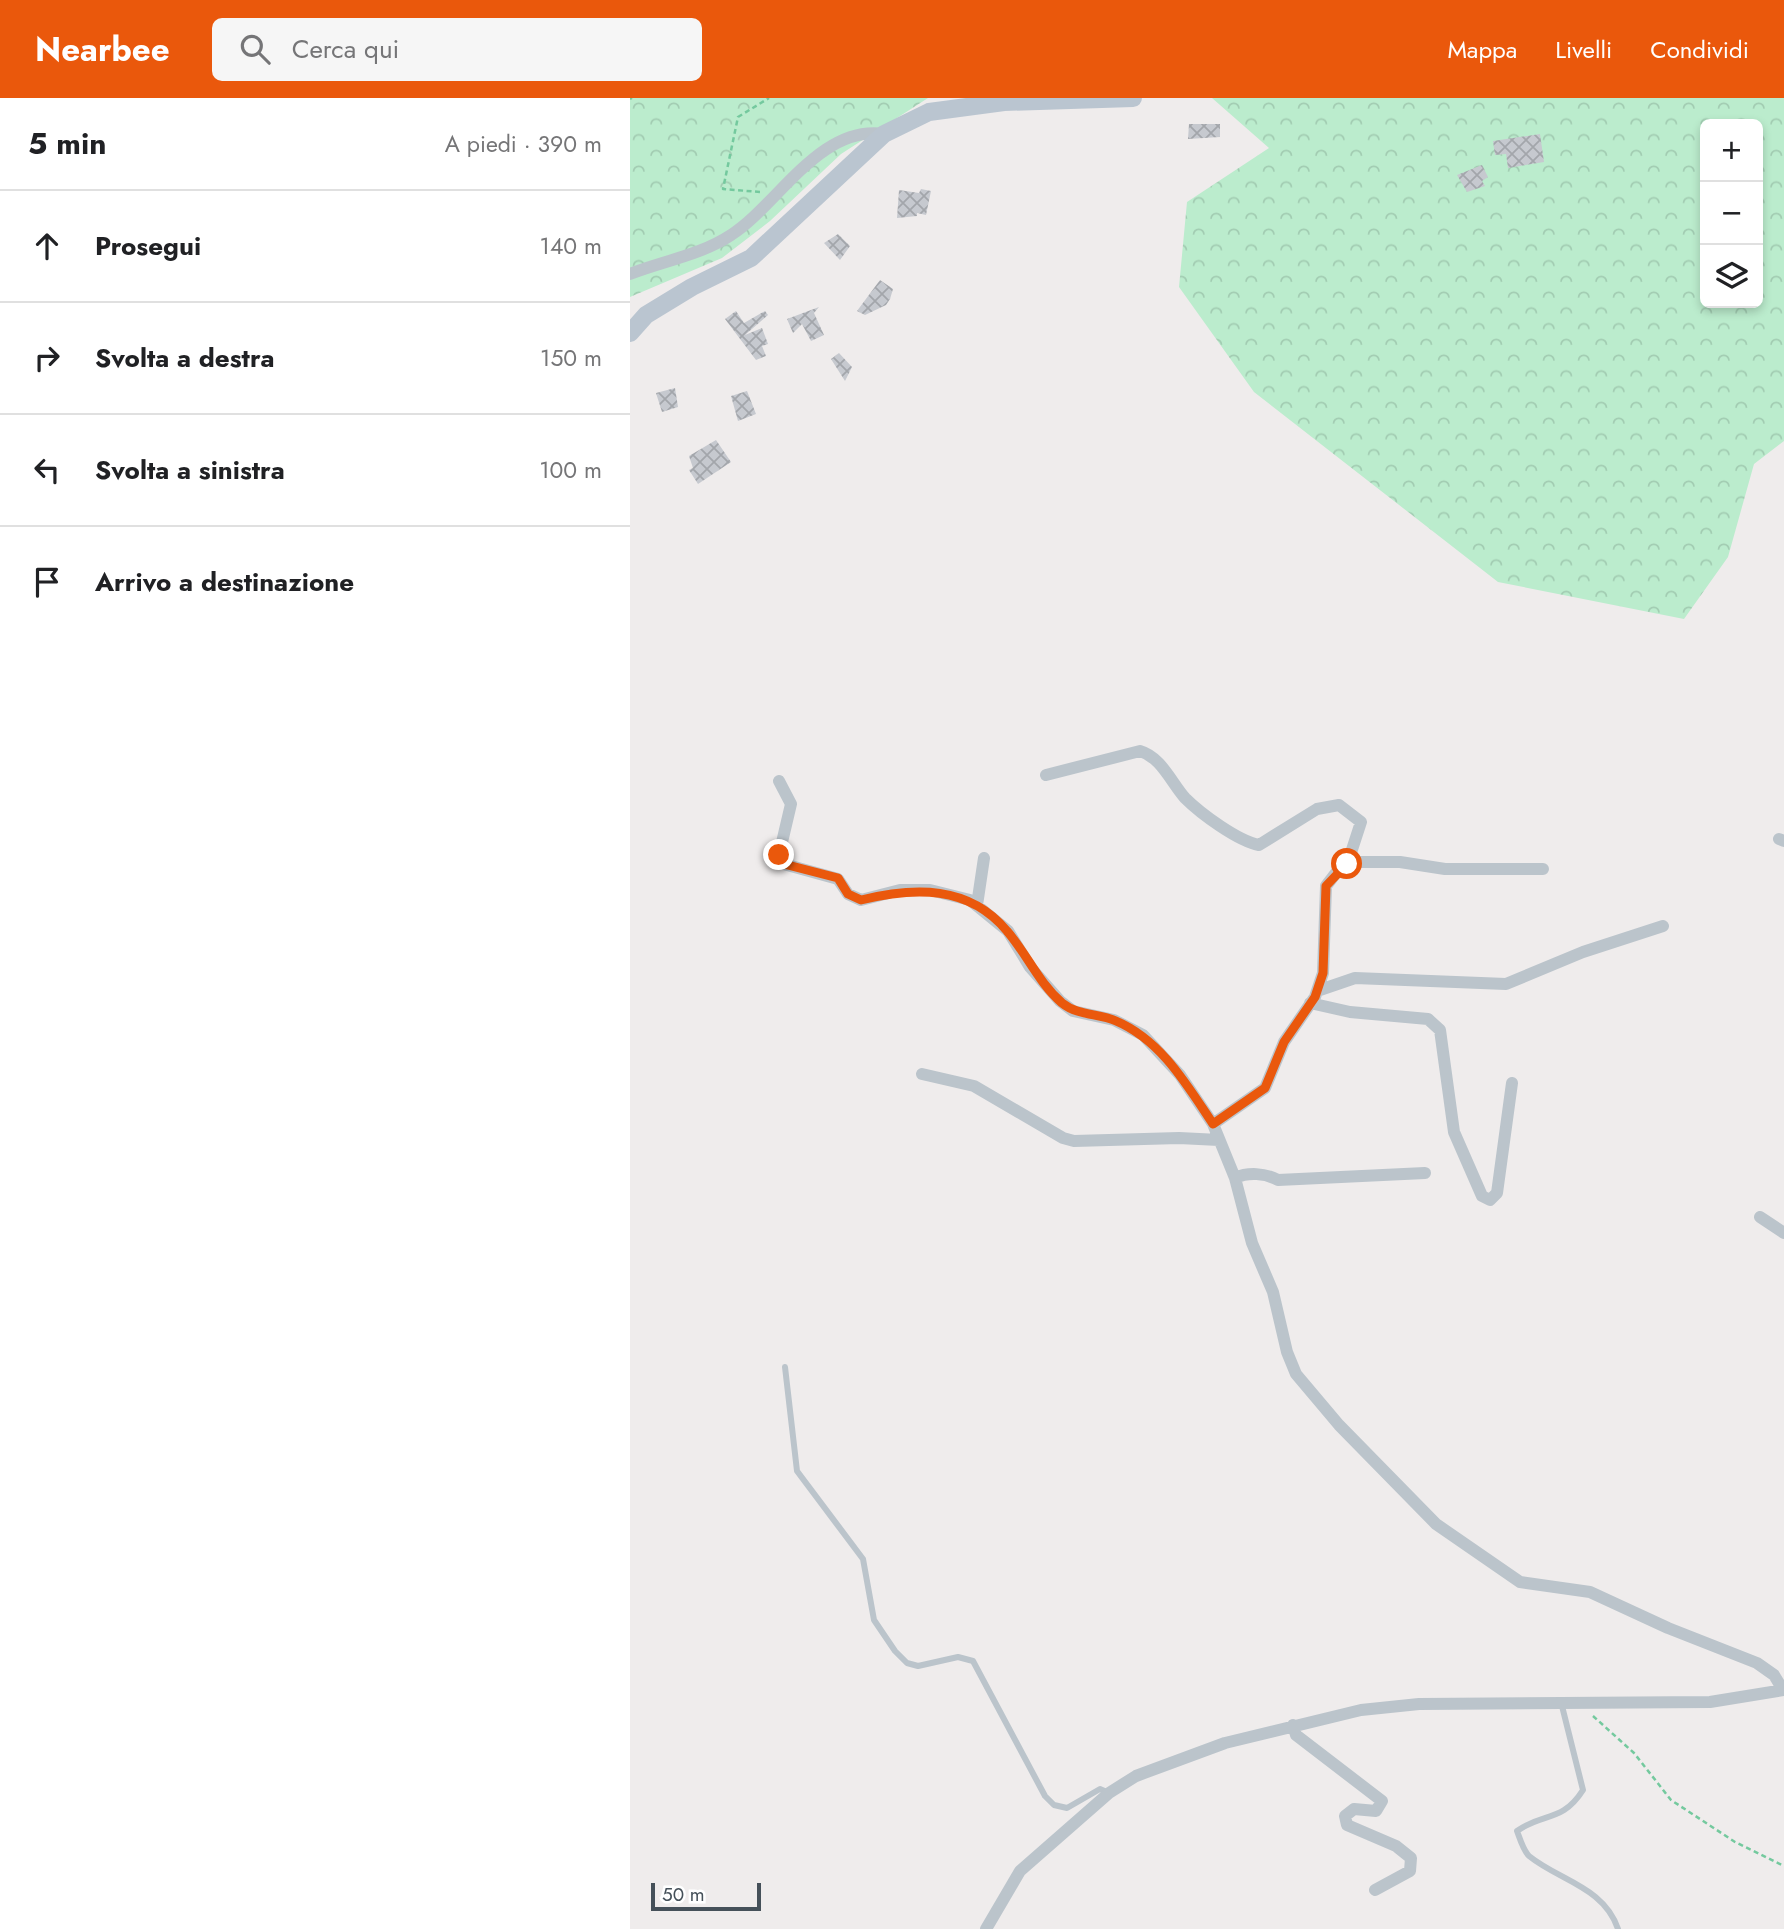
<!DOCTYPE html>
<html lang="it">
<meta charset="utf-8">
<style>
body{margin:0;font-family:Jost,sans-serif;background:#f6f6f6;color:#202124}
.controls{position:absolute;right:21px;top:21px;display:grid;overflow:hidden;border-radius:10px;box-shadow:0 4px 10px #0003}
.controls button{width:63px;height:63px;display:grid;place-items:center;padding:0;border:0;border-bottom:2px solid #e0e0e0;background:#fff;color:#202124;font:35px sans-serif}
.scale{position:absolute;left:21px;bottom:18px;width:110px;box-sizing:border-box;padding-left:7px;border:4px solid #455059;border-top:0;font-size:19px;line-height:24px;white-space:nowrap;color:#455059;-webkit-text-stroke:5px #fff;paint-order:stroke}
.stop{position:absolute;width:21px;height:21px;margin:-16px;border:5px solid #ea580c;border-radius:50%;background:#fff}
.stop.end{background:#ea580c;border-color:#fff;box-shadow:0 2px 7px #0008}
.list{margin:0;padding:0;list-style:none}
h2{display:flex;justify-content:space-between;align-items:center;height:91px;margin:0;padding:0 28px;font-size:30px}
h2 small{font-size:23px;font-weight:400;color:#757577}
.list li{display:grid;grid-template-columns:46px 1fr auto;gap:21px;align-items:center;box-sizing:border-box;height:112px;padding:0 28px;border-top:2px solid #e0e0e0}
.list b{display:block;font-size:26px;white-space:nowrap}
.list em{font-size:23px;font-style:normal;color:#757577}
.icon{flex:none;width:38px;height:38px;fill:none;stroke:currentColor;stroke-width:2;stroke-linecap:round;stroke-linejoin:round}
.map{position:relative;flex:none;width:1154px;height:1831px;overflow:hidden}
header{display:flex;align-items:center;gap:42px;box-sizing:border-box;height:98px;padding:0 35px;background:#ea580c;color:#fff}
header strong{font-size:33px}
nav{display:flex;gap:38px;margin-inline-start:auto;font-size:24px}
.search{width:490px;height:63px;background:#f6f6f6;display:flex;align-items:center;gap:18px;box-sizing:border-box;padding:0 24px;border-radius:10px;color:#757577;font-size:26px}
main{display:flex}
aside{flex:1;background:#fff}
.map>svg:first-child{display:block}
.forest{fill:url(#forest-crowns);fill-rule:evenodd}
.building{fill:url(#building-cross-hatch)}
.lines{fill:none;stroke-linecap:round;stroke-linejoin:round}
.path{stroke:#74c99e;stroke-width:2.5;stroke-dasharray:5 3.5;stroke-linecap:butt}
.lane{stroke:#bbc4cb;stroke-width:6}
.street{stroke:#bbc4cb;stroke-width:12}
.secondary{stroke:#bac5d0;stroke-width:18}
.route{stroke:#ea580c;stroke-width:9}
</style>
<header>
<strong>Nearbee</strong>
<div class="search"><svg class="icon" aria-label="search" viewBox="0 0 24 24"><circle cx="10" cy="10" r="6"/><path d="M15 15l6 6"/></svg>Cerca qui</div>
<nav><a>Mappa</a><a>Livelli</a><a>Condividi</a></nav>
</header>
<main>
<aside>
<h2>5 min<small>A piedi · 390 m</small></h2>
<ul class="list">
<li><svg class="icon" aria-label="ahead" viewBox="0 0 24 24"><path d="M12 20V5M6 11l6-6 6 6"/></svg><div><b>Prosegui</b></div><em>140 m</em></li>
<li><svg class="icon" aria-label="right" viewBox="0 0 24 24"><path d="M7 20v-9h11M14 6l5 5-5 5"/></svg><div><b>Svolta a destra</b></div><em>150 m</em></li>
<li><svg class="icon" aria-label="left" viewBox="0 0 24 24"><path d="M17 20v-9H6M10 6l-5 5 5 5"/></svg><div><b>Svolta a sinistra</b></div><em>100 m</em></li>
<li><svg class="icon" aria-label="arrive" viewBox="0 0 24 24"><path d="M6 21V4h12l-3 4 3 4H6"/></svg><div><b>Arrivo a destinazione</b></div></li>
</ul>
</aside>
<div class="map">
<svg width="1154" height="1831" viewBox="0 0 1154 1831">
<defs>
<pattern id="forest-crowns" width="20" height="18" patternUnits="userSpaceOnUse" patternTransform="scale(1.75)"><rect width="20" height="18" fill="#bbeccd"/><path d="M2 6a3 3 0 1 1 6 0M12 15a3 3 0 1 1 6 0" fill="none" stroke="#a2ccb2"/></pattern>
<pattern id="building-cross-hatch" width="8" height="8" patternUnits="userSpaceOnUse" patternTransform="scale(1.75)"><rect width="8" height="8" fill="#c6c9cf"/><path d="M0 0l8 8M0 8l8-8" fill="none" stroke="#a3a6ab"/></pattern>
</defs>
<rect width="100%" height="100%" fill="#efecec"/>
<path class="forest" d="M 0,0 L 298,0 L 211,56 L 140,123 L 92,160 L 0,199 Z
M 582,0 L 1154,0 L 1154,343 L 1124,366 L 1098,459 L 1054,521 L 868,484 L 624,294 L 549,189 L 557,104 L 639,50 ZM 1075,26 L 1128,26 L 1128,205 L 1075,205 Z"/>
<path class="building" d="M 559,26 L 590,26 L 590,39 L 558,41 Z
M 910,36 L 914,64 L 878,70 L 876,56 L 865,57 L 863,43 Z
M 852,67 L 858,79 L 852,83 L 855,88 L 837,94 L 827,77 Z
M 291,91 L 301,93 L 296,117 L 287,115 L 287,118 L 267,120 L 269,92 L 289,95 Z
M 208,136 L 220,148 L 210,162 L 194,145 Z
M 250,182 L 263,191 L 260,201 L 256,207 L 235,217 L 227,213 Z
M 189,209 L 184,215 L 194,237 L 181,243 L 172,226 L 163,235 L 157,221 Z
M 106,213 L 114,225 L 135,213 L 138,217 L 115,237 L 132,230 L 138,246 L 132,248 L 136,258 L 126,262 L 95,221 Z
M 209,255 L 222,269 L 215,283 L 201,261 Z
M 45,290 L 48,309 L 32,314 L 26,295 Z
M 117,293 L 126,316 L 108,323 L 101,298 Z
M 86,342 L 101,364 L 68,386 L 59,372 L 63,370 L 59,358 Z"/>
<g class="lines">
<path class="path" d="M 0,1 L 2,0
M 130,94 L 93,91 L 108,19 L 139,0
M 963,1618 L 1004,1655 L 1041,1702 L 1105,1744 L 1154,1768"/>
<path class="lane" d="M 155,1269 L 167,1373 L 233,1461 L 244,1522 L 265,1553 L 277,1565 L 288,1568 L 328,1559 L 343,1563 L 415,1698 L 424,1707 L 437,1710 L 470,1691 L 479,1695
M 931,1604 L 953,1692 C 932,1725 913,1714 887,1733 C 890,1741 893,1752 899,1758 C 930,1783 974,1789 988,1831"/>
<path class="street" d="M 0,176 C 33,163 71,157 101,137 C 147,108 190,26 254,36
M 416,677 L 510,653 C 531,659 541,684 555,700 C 571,716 608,743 629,747 L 687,711 L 709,707 L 731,724 L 717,767
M 149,683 L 161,706 L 149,757 L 150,765 L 208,781 L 218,796 L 231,802 L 270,792 L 300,792 L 340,802 L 378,833 L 400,869 L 430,903 L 443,913 L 484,922 L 513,937 L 550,977 L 583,1026 L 605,1080 L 622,1145 L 643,1194 L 657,1254 L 666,1276 L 709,1327 L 806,1426 L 890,1484 L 960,1494 L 1038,1530 L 1127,1565 L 1144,1577 L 1153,1592
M 1149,741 L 1154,743
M 347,807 L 354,760
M 687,893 L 725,880 L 876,886 L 953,854 L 1033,828
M 680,905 L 720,914 L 798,921 L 810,932 L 824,1034 L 852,1098 L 860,1102 L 867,1095 L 882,985
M 292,976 L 344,988 L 433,1040 L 444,1043 L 549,1040 L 589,1042
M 583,1026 L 635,990 L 654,944 L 685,899 L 693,875 L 696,788 L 709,771 L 720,764 L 770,764 L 815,771 L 913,771
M 605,1080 C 618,1074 635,1075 648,1082 L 795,1075
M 1130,1119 L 1154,1135
M 663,1627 L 666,1637 L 752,1703 L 746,1713 L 724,1711 L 715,1718 L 717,1727 L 766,1748 L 781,1760 L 780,1773 L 745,1792
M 356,1831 L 390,1773 L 479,1695 L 506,1678 L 595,1645 L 731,1612 L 789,1606 L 1080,1604 L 1154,1592"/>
<path class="secondary" d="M 0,235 L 16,217 L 62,189 L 121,160 L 254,36 L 299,14 L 374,4 L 503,0"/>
</g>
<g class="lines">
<path class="route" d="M 149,757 L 150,765 L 208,780 L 218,796 L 231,802 C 284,789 339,787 377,833 C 397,856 408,884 432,905 C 448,918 468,915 486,923 C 531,942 557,987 583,1026 L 635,990 L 654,944 L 685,899 L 693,875 L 696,788 L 717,766"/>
</g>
</svg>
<div class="controls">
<button>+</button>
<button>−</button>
<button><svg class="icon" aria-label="layers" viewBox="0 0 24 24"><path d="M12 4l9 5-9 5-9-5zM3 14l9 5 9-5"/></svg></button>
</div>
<div class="scale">50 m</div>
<div class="stop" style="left:717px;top:766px"></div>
<div class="stop end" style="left:149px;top:757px"></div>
</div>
</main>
